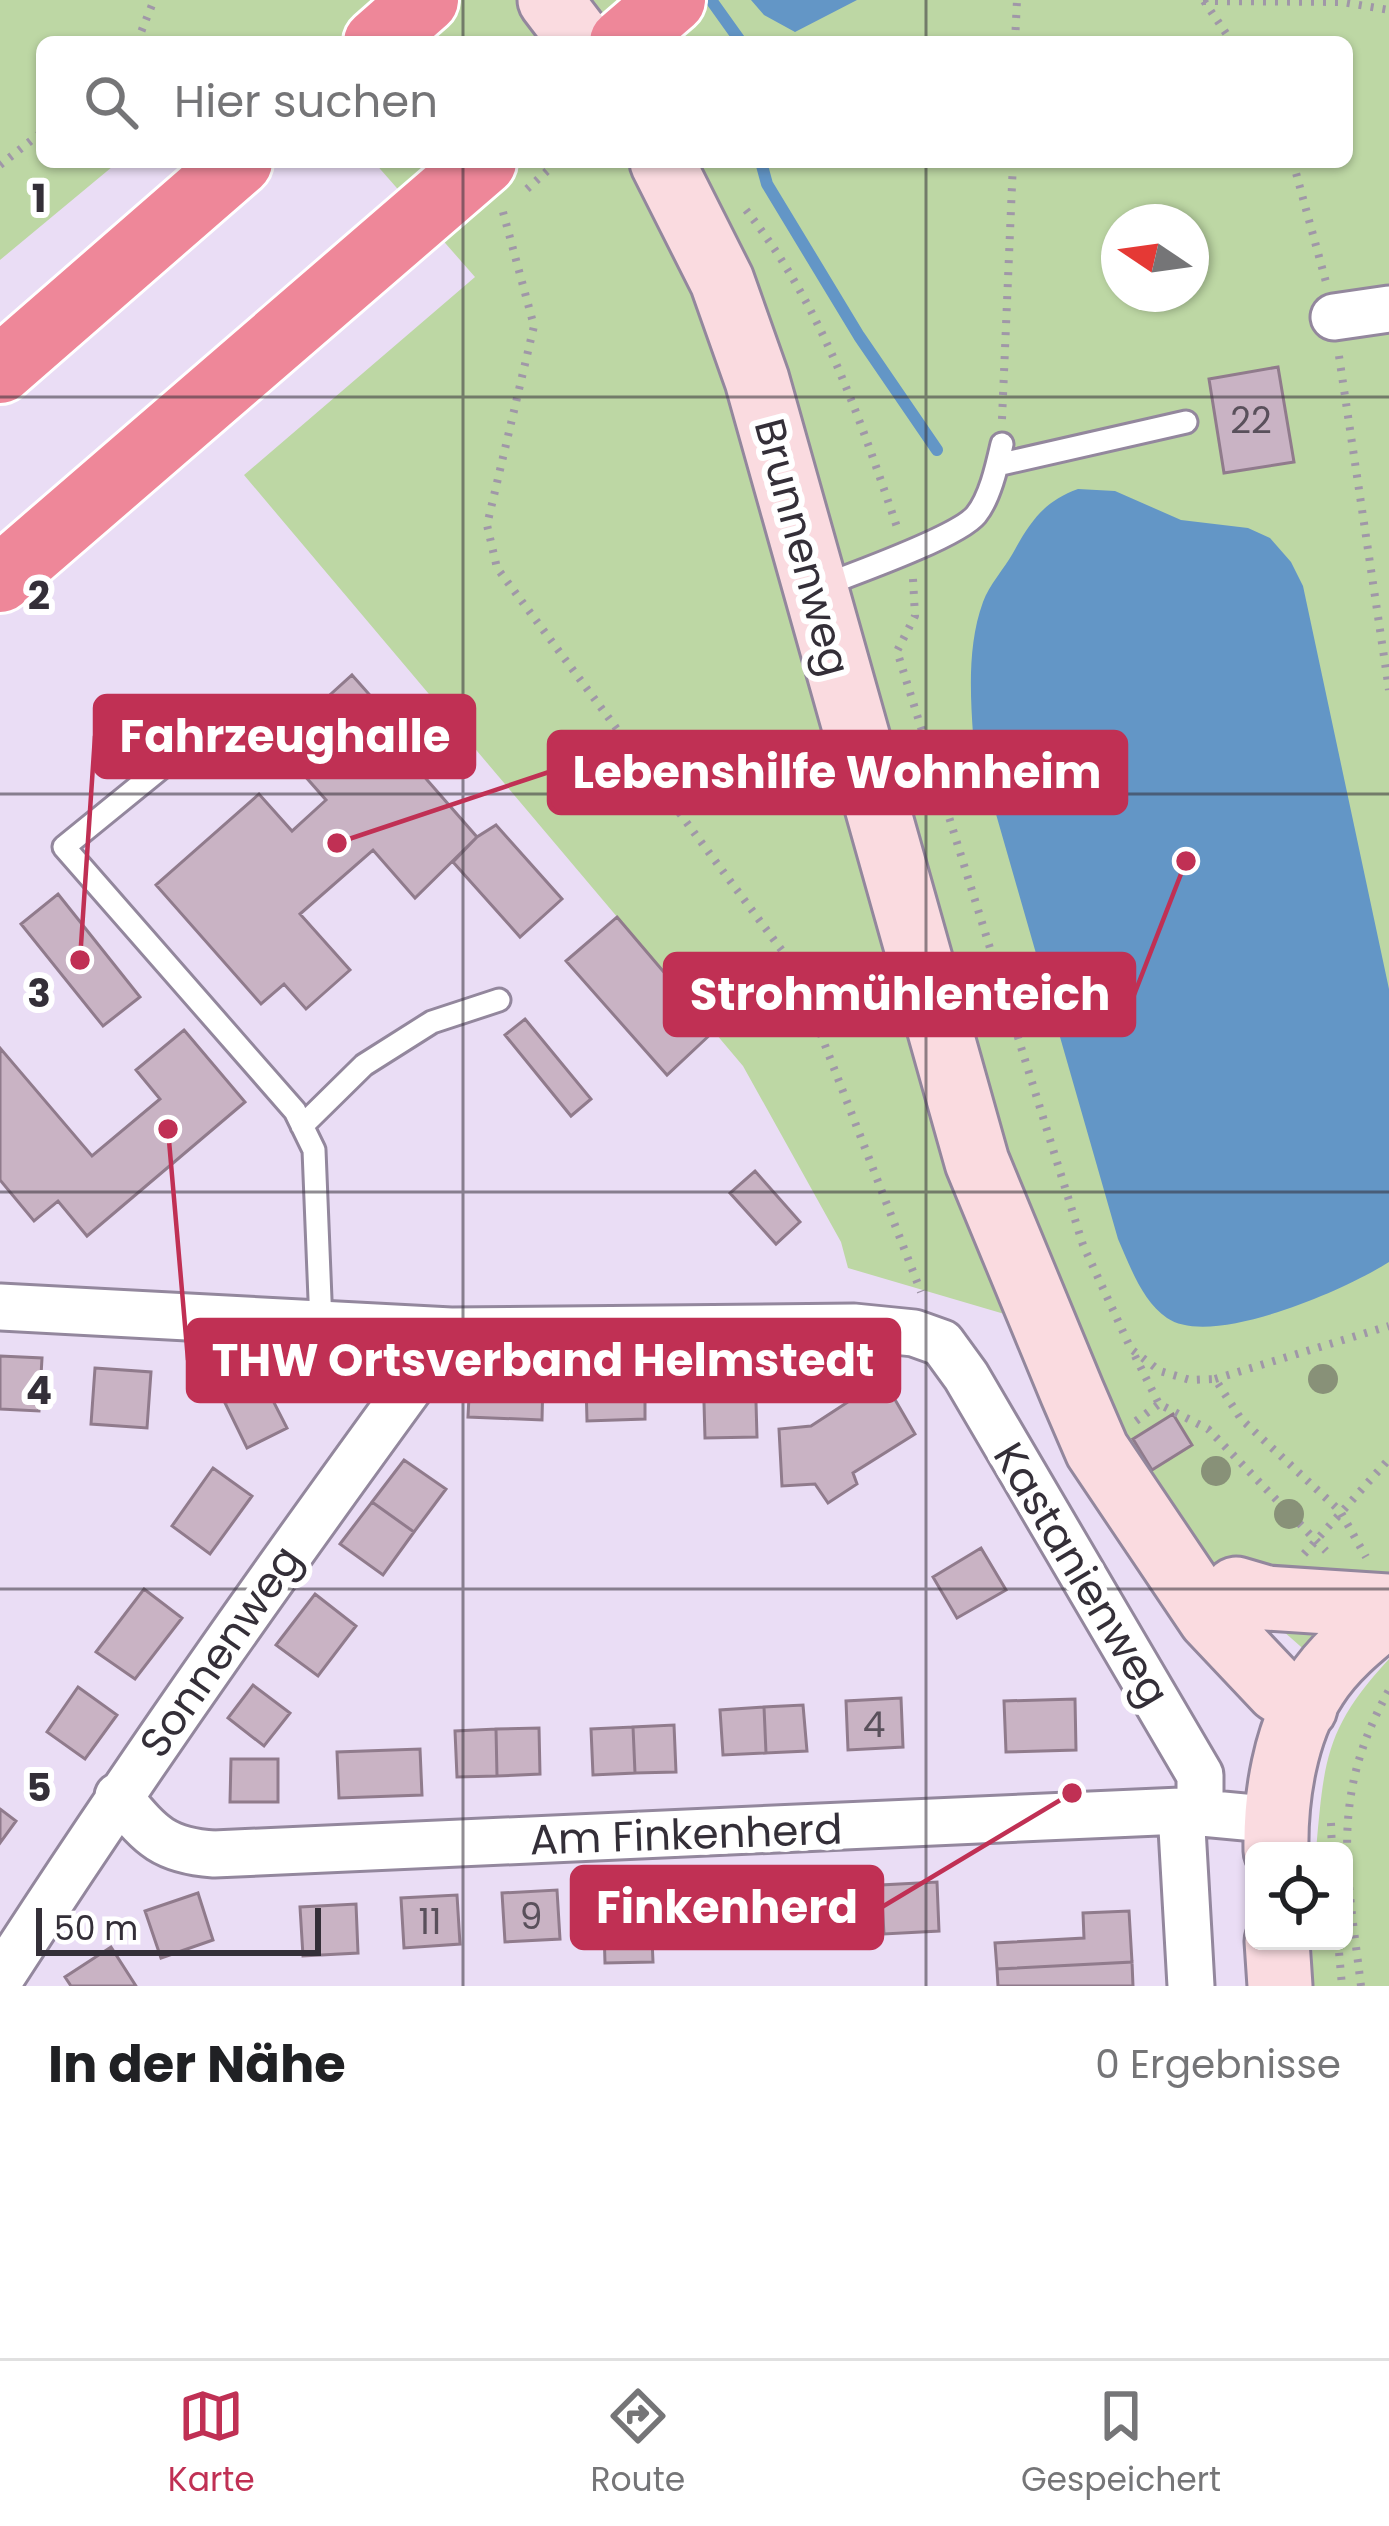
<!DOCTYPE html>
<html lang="de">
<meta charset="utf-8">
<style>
body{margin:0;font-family:Poppins,sans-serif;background:#f2f2f2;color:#202124}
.controls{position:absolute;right:36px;bottom:36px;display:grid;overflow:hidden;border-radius:18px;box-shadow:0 3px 9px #0004}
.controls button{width:108px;height:108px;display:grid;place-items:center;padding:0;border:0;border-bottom:3px solid #e0e0e0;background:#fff;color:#202124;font:60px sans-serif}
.compass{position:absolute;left:1101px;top:204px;width:108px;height:108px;border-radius:50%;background:#fff;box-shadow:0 3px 9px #0004;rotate:283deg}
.scale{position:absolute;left:36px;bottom:30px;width:285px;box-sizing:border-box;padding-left:12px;border:6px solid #342f38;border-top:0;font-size:33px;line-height:42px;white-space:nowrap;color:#342f38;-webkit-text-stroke:9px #fff;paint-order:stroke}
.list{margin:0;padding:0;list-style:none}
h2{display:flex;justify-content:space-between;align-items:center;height:156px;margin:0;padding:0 48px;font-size:51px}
h2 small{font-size:39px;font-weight:400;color:#757577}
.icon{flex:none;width:66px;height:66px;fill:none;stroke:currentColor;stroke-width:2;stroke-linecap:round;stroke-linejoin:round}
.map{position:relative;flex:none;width:1389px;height:1986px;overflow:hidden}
.search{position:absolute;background:#fff;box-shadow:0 3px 9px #0004;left:36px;right:36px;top:36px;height:132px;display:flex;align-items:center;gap:30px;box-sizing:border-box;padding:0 42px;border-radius:18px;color:#757577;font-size:45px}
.sheet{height:372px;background:#fff}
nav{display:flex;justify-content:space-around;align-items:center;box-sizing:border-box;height:168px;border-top:3px solid #e0e0e0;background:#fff;font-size:33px;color:#757577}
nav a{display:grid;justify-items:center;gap:6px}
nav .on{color:#c03054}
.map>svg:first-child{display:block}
.green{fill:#bdd7a4;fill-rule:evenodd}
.water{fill:#6396c6}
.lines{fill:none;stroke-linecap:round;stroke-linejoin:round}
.stream{stroke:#6396c6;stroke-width:12}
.building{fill:#c9b3c4;stroke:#907b8c;stroke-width:3}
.service-casing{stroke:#93879d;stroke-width:27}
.minor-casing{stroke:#93879d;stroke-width:51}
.secondary-casing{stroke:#93879d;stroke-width:69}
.motorway-casing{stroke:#fff;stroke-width:72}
.path{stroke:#a097a8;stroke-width:8;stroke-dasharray:3 9;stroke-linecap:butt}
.service{stroke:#fff;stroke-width:21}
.minor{stroke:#fff;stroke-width:45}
.secondary{stroke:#fadbe0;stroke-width:63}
.motorway{stroke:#ee8799;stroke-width:66}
.tree{fill:#889178}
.grid{fill:none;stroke:#342f38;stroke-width:3;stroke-opacity:0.55}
.labels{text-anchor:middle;stroke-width:12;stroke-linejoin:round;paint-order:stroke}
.number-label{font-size:36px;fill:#59505b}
.street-label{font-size:42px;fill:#342f38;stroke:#fff}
.grid-label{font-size:39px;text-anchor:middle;font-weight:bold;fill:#342f38;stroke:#fff;stroke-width:12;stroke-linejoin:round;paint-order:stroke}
.leader{fill:none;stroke:#c03054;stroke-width:4.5}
.callout-dot{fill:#c03054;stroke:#fff;stroke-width:4.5}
.callout{fill:#c03054;stroke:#c03054;stroke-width:4.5}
.callout-label{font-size:45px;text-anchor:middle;font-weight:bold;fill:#fff}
</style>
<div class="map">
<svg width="1389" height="1986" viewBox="0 0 1389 1986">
<rect width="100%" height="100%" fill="#eaddf5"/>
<path class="green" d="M 0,0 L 1389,0 L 1389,1586 L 1308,1653 L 1175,1536 L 1052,1328 L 848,1268 L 841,1242 L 743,1066 L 244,475 L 475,277 L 374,162 L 1347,162 L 1347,42 L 42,42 L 42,162 L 118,162 L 0,260 ZM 1119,222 L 1191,222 L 1191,294 L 1119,294 Z
M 1389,1659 L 1389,1986 L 1313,1986 L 1312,1941 L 1344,1941 L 1344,1851 L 1316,1851 C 1324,1761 1325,1728 1389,1659 Z"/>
<path class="water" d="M 751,0 L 857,0 L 795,32 L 764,15 Z
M 1078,489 L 1115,491 L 1181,520 L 1248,528 L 1270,538 L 1291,562 L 1303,586 L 1389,989 L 1389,1262 C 1347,1289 1212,1349 1167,1318 C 1142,1301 1130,1266 1118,1239 L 973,734 C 970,690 968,643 983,602 C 989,585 1004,569 1013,553 C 1030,522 1044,501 1078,489 Z"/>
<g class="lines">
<path class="stream" d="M 711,0 L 741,42
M 761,162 L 767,184 L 859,336 L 937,450"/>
</g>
<path class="building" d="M 1278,367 L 1294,462 L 1224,473 L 1209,379 Z
M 352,675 L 384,711 L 379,725 L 477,837 L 415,898 L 373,850 L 300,914 L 350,970 L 306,1009 L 284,984 L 261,1004 L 156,885 L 259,794 L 292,831 L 326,800 L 304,775 L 339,743 L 311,712 Z
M 496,825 L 562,899 L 520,937 L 453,862 L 477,837 Z
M 58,894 L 140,997 L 103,1026 L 21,924 Z
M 617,917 L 714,1031 L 667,1075 L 566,961 Z
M 525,1019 L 591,1099 L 571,1116 L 505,1035 Z
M 184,1030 L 245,1102 L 87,1236 L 58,1201 L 34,1221 L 0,1180 L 0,1048 L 92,1156 L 160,1099 L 136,1070 Z
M 755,1171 L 800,1222 L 776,1244 L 730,1193 Z
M 0,1356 L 42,1358 L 39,1411 L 0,1409 Z
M 755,1367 L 757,1437 L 705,1438 L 703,1368 Z
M 95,1368 L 151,1372 L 147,1428 L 91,1424 Z
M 470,1376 L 543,1378 L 542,1420 L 468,1417 Z
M 883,1379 L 915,1434 L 853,1473 L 857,1484 L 828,1503 L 815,1484 L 782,1486 L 779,1429 L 811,1426 Z
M 645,1381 L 645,1419 L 587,1421 L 586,1382 Z
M 264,1383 L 287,1428 L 247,1448 L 225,1403 Z
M 1173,1414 L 1192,1445 L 1152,1470 L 1133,1439 Z
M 404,1460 L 446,1489 L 414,1532 L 372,1502 Z
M 213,1468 L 252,1496 L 210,1554 L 172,1526 Z
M 372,1502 L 414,1532 L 383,1575 L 340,1544 Z
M 981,1548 L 1006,1590 L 957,1618 L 933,1577 Z
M 144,1589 L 182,1618 L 135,1679 L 96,1652 Z
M 315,1594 L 356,1626 L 318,1676 L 276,1645 Z
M 253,1685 L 290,1713 L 264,1746 L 228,1718 Z
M 78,1687 L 117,1715 L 85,1759 L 47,1732 Z
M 901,1698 L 903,1747 L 848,1750 L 846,1701 Z
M 1075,1699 L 1076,1750 L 1006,1752 L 1004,1701 Z
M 803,1705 L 807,1751 L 766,1753 L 764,1707 Z
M 764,1707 L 766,1753 L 723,1755 L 720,1710 Z
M 674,1725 L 676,1772 L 635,1773 L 633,1727 Z
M 633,1727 L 635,1773 L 593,1775 L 591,1729 Z
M 539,1728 L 540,1774 L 497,1776 L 496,1729 Z
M 496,1729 L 497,1776 L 457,1777 L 455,1731 Z
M 420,1749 L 422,1795 L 339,1798 L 337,1752 Z
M 231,1759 L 278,1759 L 278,1802 L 230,1802 Z
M 0,1809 L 16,1821 L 0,1843 Z
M 937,1882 L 939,1931 L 884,1934 L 881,1885 Z
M 557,1890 L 560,1939 L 505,1942 L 502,1893 Z
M 198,1893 L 213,1940 L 161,1958 L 145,1911 Z
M 650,1893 L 653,1962 L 605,1963 L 603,1895 Z
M 457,1895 L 460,1944 L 404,1948 L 401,1898 Z
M 356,1904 L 358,1953 L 303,1956 L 300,1907 Z
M 1129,1911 L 1132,1962 L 997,1969 L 995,1943 L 1084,1938 L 1083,1913 Z
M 111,1947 L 136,1986 L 71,1986 L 65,1977 Z
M 1132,1962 L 1133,1986 L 998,1986 L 997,1969 Z"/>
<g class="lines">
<defs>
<path id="service" d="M 997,465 L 1186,422
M 822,586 C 853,574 958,537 976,515 C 990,498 997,466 1002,444
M 225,716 L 64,847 L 295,1111 L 314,1150 L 321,1324
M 302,1126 L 364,1065 L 432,1022 L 499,1000"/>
<path id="minor" d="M 1334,317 L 1389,309
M 0,1307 L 451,1331 L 854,1327 L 914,1333 L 942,1343 L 966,1376 L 1200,1775 L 1200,1812
M 118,1796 C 150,1834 161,1850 214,1854 L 1181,1811 L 1276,1820
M 1181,1811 L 1191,1986
M 0,1979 C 143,1757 295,1544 451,1331"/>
<path id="secondary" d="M 550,0 L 582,42
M 662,162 L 722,281 L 757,380 L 977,1162 L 1072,1392 L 1097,1450 L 1210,1618 L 1278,1690 L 1305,1708
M 1236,1589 L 1267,1598 L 1389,1606
M 1276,1851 C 1275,1798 1285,1732 1315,1687 C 1334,1657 1362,1635 1389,1613
M 1277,1941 L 1280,1986"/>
<path id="motorway" d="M 377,42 L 425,0
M 623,42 L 672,0
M 0,370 L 239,162
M 0,579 L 483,162"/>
</defs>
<use href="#service" class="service-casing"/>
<use href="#minor" class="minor-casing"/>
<use href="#secondary" class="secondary-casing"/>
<use href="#motorway" class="motorway-casing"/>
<path class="path" d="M 1203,1 L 1342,2 L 1389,10
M 1204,1 L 1232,42
M 137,42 L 154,0
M 1015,42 L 1017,0
M 1293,162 L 1326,282
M 0,165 L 42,132
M 527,189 L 557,162
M 746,210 C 822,306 859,416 898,530
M 503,212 L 534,326 L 487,525 L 497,568 L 795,968 L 921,1292
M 1339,356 L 1389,690
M 1002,419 L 1013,162
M 913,579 L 915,616 L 897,651 L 1083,1245 L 1131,1349 L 1160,1371 L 1190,1380 L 1215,1379 L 1241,1419 L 1340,1511 L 1366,1557
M 1135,1356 L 1159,1404 L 1208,1429 L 1326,1551
M 1215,1379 L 1389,1326
M 1136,1421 L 1159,1404
M 1304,1554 L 1389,1459
M 1331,1823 L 1332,1851
M 1338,1941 L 1342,1986
M 1361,1986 C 1347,1870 1329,1798 1389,1690"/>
<use href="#service" class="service"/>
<use href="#minor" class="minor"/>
<use href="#secondary" class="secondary"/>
<use href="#motorway" class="motorway"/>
</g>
<g class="tree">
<circle cx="1323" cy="1379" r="15"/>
<circle cx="1216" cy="1471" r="15"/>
<circle cx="1289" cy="1514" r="15"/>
</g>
<path class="grid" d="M 463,0 L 463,42M 926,0 L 926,42M 463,162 L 463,1986M 926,162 L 926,1986M 0,397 L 1389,397M 0,794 L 1389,794M 0,1192 L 1389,1192M 0,1589 L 1389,1589"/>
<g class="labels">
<g class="number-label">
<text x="1251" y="433">22</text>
<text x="874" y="1737">4</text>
<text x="531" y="1929">9</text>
<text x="430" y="1934">11</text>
</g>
<g class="street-label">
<text transform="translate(803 547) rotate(75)" y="15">Brunnenweg</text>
<text transform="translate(1082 1574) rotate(59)" y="15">Kastanienweg</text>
<text transform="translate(220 1651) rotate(-55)" y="15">Sonnenweg</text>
<text transform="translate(686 1834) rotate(-2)" y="15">Am Finkenherd</text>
</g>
</g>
<g class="grid-label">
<text x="39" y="212">1</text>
<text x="39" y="609">2</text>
<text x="39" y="1007">3</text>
<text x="39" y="1404">4</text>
<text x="39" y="1801">5</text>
</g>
<path class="leader" d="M80 960L95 736M337 843L549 772M1186 861L1134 995M168 1129L188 1360M1072 1793L882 1907"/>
<g class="callout-dot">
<circle cx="80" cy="960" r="12"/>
<circle cx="337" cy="843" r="12"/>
<circle cx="1186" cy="861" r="12"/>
<circle cx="168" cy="1129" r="12"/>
<circle cx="1072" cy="1793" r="12"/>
</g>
<g class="callout">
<rect x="95" y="696" width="379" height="81" rx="12"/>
<rect x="549" y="732" width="577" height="81" rx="12"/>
<rect x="665" y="954" width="469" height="81" rx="12"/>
<rect x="188" y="1320" width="711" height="81" rx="12"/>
<rect x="572" y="1867" width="310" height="81" rx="12"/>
</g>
<g class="callout-label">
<text x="285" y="752">Fahrzeughalle</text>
<text x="837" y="788">Lebenshilfe Wohnheim</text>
<text x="900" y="1010">Strohmühlenteich</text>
<text x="543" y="1376">THW Ortsverband Helmstedt</text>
<text x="727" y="1923">Finkenherd</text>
</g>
</svg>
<div class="controls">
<button><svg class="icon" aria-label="locate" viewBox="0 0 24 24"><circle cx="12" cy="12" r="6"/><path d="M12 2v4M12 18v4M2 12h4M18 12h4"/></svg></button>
</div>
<svg class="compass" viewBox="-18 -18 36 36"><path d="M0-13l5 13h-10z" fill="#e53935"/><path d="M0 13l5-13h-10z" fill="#757577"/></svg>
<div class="scale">50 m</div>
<div class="search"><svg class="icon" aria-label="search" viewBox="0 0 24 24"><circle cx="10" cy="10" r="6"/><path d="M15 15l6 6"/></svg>Hier suchen</div>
</div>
<section class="sheet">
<h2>In der Nähe<small>0 Ergebnisse</small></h2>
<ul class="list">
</ul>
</section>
<nav>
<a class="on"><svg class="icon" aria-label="map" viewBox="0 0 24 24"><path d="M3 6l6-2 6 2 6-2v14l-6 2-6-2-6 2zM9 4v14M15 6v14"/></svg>Karte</a>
<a><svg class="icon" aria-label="directions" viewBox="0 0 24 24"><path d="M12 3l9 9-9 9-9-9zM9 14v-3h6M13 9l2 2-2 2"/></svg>Route</a>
<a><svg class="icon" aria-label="saved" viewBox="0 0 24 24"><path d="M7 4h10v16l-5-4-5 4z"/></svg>Gespeichert</a>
</nav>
